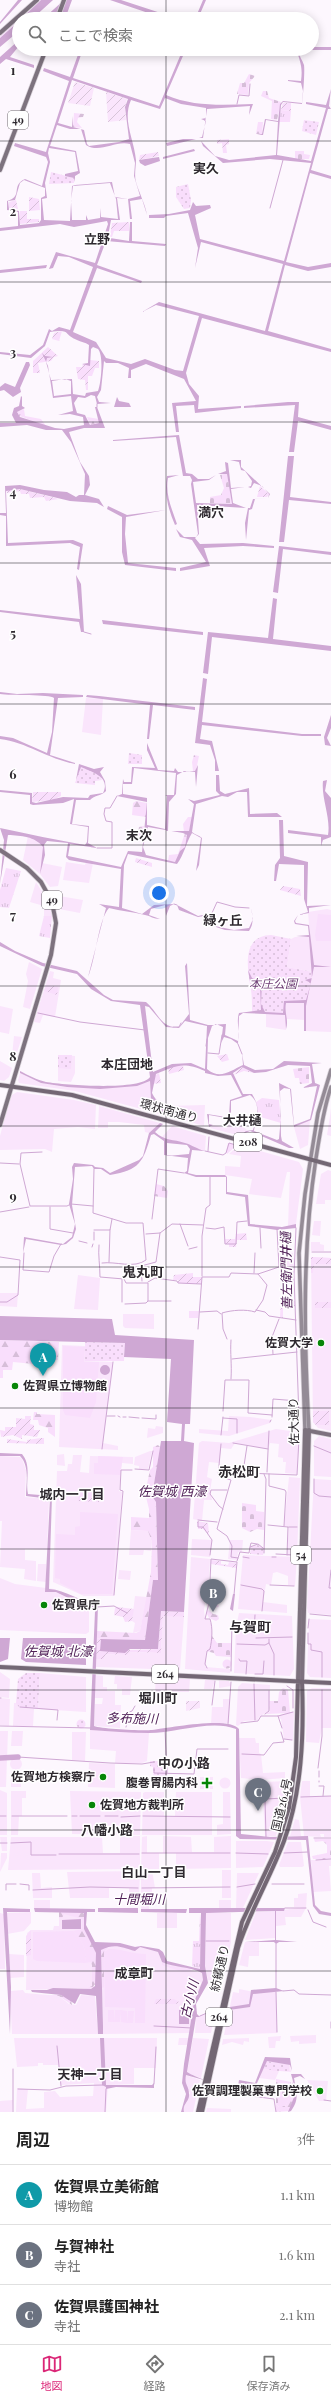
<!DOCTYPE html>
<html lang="ja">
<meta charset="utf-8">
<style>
body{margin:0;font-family:"Playfair Display","Noto Sans JP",serif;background:#f2f2f2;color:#222}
.you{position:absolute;left:159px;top:893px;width:14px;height:14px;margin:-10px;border:3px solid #fff;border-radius:50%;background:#1a73e8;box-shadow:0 0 0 6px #1a73e833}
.badge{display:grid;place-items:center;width:26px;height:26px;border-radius:50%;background:#db2777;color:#fff;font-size:13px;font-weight:700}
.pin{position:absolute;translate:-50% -33px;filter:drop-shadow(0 1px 2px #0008)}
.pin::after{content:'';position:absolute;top:21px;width:14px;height:12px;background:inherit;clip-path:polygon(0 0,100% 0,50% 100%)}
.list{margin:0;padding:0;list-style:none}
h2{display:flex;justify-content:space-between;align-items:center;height:52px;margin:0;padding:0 16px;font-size:17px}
h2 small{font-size:13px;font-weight:400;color:#767676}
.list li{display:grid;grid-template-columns:26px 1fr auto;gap:12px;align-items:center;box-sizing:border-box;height:60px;padding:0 16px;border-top:1px solid #e0e0e0}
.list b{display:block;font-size:15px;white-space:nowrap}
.list p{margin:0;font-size:13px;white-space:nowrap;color:#767676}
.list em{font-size:13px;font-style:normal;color:#767676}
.icon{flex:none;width:22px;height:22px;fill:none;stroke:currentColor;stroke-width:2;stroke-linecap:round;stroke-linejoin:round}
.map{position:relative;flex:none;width:331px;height:2112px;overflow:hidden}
.search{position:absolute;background:#fff;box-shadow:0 2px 10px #0003;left:12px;right:12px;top:12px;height:44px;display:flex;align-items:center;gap:10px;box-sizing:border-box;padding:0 14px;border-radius:22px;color:#767676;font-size:15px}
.sheet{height:232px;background:#fff}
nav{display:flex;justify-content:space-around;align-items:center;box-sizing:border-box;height:56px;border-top:1px solid #e0e0e0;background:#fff;font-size:11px;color:#767676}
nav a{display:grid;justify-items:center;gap:2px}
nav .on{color:#db2777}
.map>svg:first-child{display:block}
.built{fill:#fae5fc}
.industrial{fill:url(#industrial-furrows)}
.grass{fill:url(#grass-tufts)}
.forest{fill:url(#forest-firs)}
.cemetery{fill:url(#cemetery-stones)}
.park{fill:url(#park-dots)}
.garden{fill:url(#garden-furrows)}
.pitch{fill:#f9defc}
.water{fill:#cfa8d4;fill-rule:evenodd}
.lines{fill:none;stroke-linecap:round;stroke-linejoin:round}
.stream{stroke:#cfa8d4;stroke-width:1}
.river{stroke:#cfa8d4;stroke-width:5.5}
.secondary-casing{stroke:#d8d2d9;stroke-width:5}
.primary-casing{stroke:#d8d2d9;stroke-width:5.5}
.trunk-casing{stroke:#d8d2d9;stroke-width:5.5}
.secondary{stroke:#948b96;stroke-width:3.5}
.primary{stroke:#7d727e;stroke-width:4}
.trunk{stroke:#736774;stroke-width:4}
.grid{fill:none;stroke:#2e292f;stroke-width:1;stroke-opacity:0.55}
.poi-dot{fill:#068607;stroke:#fff;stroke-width:1.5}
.labels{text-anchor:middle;stroke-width:3;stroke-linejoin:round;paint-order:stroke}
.shield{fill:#fff;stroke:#6d696d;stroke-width:1}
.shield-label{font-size:11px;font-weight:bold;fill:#2e292f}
.park-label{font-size:12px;font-style:italic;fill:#6f3e76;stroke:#fff}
.street-label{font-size:12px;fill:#2e292f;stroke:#fff}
.poi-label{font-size:12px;font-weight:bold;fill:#2e292f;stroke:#fff;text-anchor:end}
.neighbourhood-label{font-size:13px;font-weight:bold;fill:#2e292f;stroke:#fff}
.water-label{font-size:13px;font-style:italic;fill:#522259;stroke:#fff}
.quarter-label{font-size:14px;font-weight:bold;fill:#2e292f;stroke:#fff}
.grid-label{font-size:13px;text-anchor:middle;font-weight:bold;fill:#2e292f;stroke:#fff;stroke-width:3;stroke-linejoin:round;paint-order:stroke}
</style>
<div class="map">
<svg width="331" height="2112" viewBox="0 0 331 2112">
<defs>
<pattern id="industrial-furrows" width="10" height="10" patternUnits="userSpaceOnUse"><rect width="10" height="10" fill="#fae5fc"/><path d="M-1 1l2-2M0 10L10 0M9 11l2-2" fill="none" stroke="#d7c4d8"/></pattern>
<pattern id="grass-tufts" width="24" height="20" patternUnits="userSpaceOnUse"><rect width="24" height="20" fill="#f9defc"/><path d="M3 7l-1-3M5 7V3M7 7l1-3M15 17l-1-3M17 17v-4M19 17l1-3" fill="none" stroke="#d6bed8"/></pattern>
<pattern id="forest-firs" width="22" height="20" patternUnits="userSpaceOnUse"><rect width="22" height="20" fill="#f9defc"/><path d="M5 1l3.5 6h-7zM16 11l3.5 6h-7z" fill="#d6bed8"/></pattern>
<pattern id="cemetery-stones" width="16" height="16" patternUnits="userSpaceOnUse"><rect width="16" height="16" fill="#f9defc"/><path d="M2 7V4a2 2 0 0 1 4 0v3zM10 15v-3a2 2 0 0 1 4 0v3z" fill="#d6bed8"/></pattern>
<pattern id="park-dots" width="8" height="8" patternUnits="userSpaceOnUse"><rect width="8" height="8" fill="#f9defc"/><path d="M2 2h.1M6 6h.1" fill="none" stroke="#d6bed8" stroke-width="1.8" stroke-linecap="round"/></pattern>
<pattern id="garden-furrows" width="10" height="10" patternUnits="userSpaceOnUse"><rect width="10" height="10" fill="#f9defc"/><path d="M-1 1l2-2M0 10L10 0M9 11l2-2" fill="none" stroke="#d6bed8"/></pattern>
</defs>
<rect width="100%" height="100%" fill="#fdf7fe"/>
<path class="built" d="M 86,698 L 103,699 L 101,735 L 82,732 Z
M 28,836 L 43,840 L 44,849 L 42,863 L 62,867 L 58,886 L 50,887 L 40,874 L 23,860 Z
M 66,862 L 85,865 L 86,862 L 93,863 L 89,883 L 63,880 Z
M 36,882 L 48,901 L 52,916 L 44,916 L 44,906 L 30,902 Z
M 59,896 L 83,900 L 80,913 L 59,909 Z
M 327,909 L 331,910 L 331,1032 L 305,1031 L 305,1020 L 287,1019 L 286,1030 L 266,1027 L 266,1012 L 285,1002 L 313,972 L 287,967 L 291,939 L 295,937 L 310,937 L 308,912 Z
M 29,962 L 42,969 L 30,1009 L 23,1007 L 28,981 L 26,974 Z
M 50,971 L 54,972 L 53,978 L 61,980 L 55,1017 L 43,1015 L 40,1023 L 34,1022 Z
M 0,1006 L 13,1009 L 9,1034 L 0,1032 Z
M 14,1036 L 22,1037 L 15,1059 L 12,1056 Z
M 58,1055 L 75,1056 L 75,1073 L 71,1082 L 58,1081 Z
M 0,1061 L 12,1068 L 9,1077 L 4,1081 L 0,1080 Z
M 20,1073 L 41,1083 L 67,1087 L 120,1087 L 142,1084 L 150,1081 L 151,1100 L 161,1108 L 163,1115 L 75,1091 L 19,1083 L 18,1080 Z
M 17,1092 L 74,1100 L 96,1105 L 95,1129 L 78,1127 L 54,1129 L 52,1152 L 45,1149 L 0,1150 L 0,1136 L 5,1117 L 12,1095 Z
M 205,1105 L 204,1126 L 170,1116 L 166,1106 Z
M 99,1106 L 160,1123 L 149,1133 L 145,1132 L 144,1125 L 119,1122 L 108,1122 L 108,1128 L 98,1128 Z
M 331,1108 L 331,1136 L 327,1135 L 330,1116 Z
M 310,1120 L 308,1145 L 300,1149 L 294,1127 Z
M 228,1122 L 242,1126 L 247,1130 L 241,1136 L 210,1128 L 213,1125 L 227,1128 Z
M 172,1126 L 206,1136 L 205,1151 L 196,1149 L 184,1143 L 166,1140 L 162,1137 Z
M 249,1132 L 261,1138 L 260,1142 L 244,1137 Z
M 239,1145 L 299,1162 L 303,1169 L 296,1224 L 288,1226 L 290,1172 L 287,1172 L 281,1198 L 249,1194 L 252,1179 L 225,1175 L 225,1166 L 240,1167 L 241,1156 L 229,1154 Z
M 328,1170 L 331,1171 L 331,1200 L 325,1200 L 325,1204 L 316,1204 L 321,1174 Z
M 314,1221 L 321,1221 L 320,1236 L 312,1235 Z
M 311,1242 L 320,1242 L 320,1244 L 324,1245 L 324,1251 L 311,1251 Z
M 283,1252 L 293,1253 L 294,1281 L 281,1280 Z
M 311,1257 L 331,1258 L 331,1431 L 318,1428 L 313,1422 Z
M 78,1275 L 100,1278 L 98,1310 L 74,1309 Z
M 0,1293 L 18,1293 L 17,1307 L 0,1306 Z
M 123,1314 L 154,1314 L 154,1329 L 125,1328 L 123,1326 Z
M 62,1345 L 85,1346 L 85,1361 L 113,1362 L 103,1443 L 118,1446 L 118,1450 L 59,1447 Z
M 229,1416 L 250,1417 L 271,1420 L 270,1423 L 229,1436 L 199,1433 L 199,1429 L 228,1431 Z
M 156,1426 L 163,1427 L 163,1433 L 147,1438 L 148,1428 L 155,1429 Z
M 276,1429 L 297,1432 L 299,1435 L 297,1474 L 285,1473 L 286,1462 L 283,1462 L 283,1458 L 278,1457 L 279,1444 L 270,1443 L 268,1449 L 235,1443 L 231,1449 L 221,1448 L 219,1463 L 209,1462 L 207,1477 L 212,1479 L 210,1491 L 212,1500 L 204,1500 L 202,1521 L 193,1519 L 199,1443 L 202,1441 L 229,1443 Z
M 319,1436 L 331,1439 L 331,1477 L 314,1476 L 314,1441 Z
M 150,1451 L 152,1451 L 148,1469 L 139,1469 L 139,1466 L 134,1465 L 135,1457 Z
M 64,1454 L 65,1466 L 57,1465 L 57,1455 Z
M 73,1455 L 82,1455 L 80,1472 L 89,1473 L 90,1456 L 133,1457 L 133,1464 L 122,1463 L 121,1470 L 119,1491 L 122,1492 L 114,1596 L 84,1596 L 53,1582 L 57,1471 L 67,1471 L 68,1464 L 72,1464 Z
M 0,1456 L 20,1457 L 22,1459 L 26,1470 L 25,1497 L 49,1499 L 47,1550 L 25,1549 L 25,1560 L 36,1561 L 36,1581 L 24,1579 L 25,1569 L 0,1567 L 2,1521 L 0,1521 Z
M 289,1477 L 300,1478 L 297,1556 L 287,1556 L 289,1526 L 284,1526 Z
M 314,1479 L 331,1480 L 331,1615 L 308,1613 L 307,1608 Z
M 131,1530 L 148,1531 L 152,1542 L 151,1551 L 144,1550 L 143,1555 L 129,1555 Z
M 192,1539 L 212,1540 L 210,1557 L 191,1555 Z
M 230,1540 L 243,1540 L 242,1552 L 238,1552 L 237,1560 L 228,1559 Z
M 243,1555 L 297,1557 L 295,1586 L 288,1585 L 288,1576 L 277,1572 L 273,1573 L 271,1585 L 266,1584 L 263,1602 L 287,1605 L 287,1613 L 238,1609 Z
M 191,1557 L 210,1559 L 208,1598 L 206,1598 L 204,1610 L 205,1619 L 209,1620 L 211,1623 L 212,1637 L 210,1649 L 206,1651 L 205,1667 L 231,1669 L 230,1673 L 185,1669 Z
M 38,1564 L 46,1564 L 46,1582 L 37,1581 Z
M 119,1570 L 131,1571 L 130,1580 L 118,1579 Z
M 0,1578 L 15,1584 L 54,1589 L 86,1603 L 89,1608 L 89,1632 L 86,1634 L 0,1630 Z
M 135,1596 L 147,1597 L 140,1631 L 133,1633 L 135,1623 L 132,1621 Z
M 239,1613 L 292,1616 L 294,1669 L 290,1676 L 234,1673 L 236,1627 Z
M 163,1615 L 184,1617 L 180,1670 L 96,1667 L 96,1659 L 104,1659 L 106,1654 L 126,1655 L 131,1652 L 161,1653 Z
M 309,1619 L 331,1620 L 331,1678 L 310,1677 L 307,1673 Z
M 0,1672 L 10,1679 L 9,1698 L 0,1697 Z
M 40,1673 L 86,1677 L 86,1712 L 38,1709 Z
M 95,1675 L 103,1676 L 103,1687 L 107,1687 L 107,1691 L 115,1691 L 115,1705 L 121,1705 L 120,1728 L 94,1726 L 95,1704 L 102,1704 L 103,1698 L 95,1698 Z
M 115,1676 L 132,1677 L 130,1695 L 122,1695 L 122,1689 L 117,1689 L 117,1684 L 114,1684 Z
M 156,1677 L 190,1679 L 189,1692 L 155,1692 Z
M 205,1680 L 215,1680 L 212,1689 L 204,1689 Z
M 219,1680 L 229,1681 L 231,1686 L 219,1688 Z
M 242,1683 L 270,1685 L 269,1711 L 259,1717 L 258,1720 L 244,1721 L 238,1726 L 236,1725 L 238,1687 Z
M 312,1688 L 331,1688 L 331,1728 L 322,1728 L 319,1743 L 306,1742 L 307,1691 Z
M 0,1698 L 10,1699 L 9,1726 L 0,1725 Z
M 223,1699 L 230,1699 L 229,1723 L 211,1724 L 212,1707 L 223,1707 Z
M 14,1703 L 18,1703 L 20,1707 L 34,1709 L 33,1726 L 13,1726 Z
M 290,1712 L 294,1712 L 293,1740 L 284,1739 L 281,1719 L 277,1716 Z
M 90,1730 L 149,1733 L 147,1761 L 142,1763 L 115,1763 L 116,1751 L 90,1749 Z
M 0,1731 L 8,1731 L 6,1787 L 0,1787 Z
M 12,1731 L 23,1731 L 22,1746 L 11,1746 Z
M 72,1732 L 86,1732 L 85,1761 L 72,1760 Z
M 239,1738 L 255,1738 L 256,1743 L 259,1743 L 259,1753 L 261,1754 L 263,1773 L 285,1772 L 285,1778 L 260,1780 L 241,1778 Z
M10 1764a6 6 0 1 1 12 0a6 6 0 1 1-12 0Z
M 89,1763 L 115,1764 L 115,1788 L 88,1787 Z
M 11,1772 L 21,1772 L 21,1787 L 11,1787 Z
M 200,1777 L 213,1777 L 213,1789 L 200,1789 Z
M219.5 1783a5.5 5.5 0 1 1 11 0a5.5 5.5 0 1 1-11 0Z
M 167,1781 L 192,1782 L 192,1788 L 167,1788 Z
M 289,1781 L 276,1836 L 265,1837 L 262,1782 Z
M 302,1781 L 310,1781 L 310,1796 L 331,1796 L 331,1837 L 324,1837 L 324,1834 L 320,1834 L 321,1837 L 304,1836 L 300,1797 Z
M 0,1790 L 7,1793 L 7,1835 L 0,1835 Z
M 11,1791 L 26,1791 L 26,1798 L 22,1798 L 22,1816 L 19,1816 L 18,1835 L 11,1835 Z
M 70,1791 L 141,1792 L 140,1835 L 72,1834 Z
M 145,1792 L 164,1792 L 164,1816 L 175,1816 L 176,1792 L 212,1792 L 212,1835 L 142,1835 L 143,1793 Z
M 223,1792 L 230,1792 L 231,1834 L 217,1835 L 217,1825 L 223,1824 Z
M 295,1819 L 299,1820 L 301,1836 L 290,1836 Z
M 120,1836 L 140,1836 L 140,1869 L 8,1870 L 11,1837 L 102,1837 L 103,1853 L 120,1853 Z
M 147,1836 L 147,1853 L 159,1853 L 159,1869 L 141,1869 L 142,1837 Z
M 163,1836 L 191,1837 L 192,1852 L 214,1852 L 214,1837 L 231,1836 L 231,1868 L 176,1869 L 176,1853 L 163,1853 Z
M 0,1837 L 7,1837 L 7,1851 L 2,1851 Z
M 236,1841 L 267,1841 L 274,1842 L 263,1867 L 236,1868 Z
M 288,1842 L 301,1842 L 304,1866 L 302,1867 L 280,1867 L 279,1865 Z
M 1,1853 L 7,1853 L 7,1858 L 0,1872 Z
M 311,1860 L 331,1860 L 331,1866 L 329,1866 L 331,1891 L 313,1892 Z
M 152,1870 L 155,1888 L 152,1888 L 152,1898 L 141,1898 L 141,1871 Z
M 222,1870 L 231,1870 L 231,1898 L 222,1898 Z
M 140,1871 L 139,1898 L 129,1898 L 129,1888 L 109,1888 L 109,1898 L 70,1898 L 67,1872 Z
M 32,1873 L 40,1873 L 41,1888 L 52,1887 L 52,1898 L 33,1898 Z
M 237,1873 L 259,1873 L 243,1908 L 236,1908 Z
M 307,1893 L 306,1908 L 294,1907 L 294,1898 L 298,1898 L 298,1894 Z
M 34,1900 L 50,1900 L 50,1909 L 34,1909 Z
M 141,1900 L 149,1900 L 149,1909 L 141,1909 Z
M 219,1900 L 231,1900 L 231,1909 L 219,1909 Z
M 304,1907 L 306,1908 L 301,1917 L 285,1917 L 286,1925 L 276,1926 L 276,1911 Z
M 275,1911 L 275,1938 L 245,1940 L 256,1912 Z
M 31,1912 L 31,1923 L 24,1931 L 7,1934 L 7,1913 Z
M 59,1912 L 81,1912 L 84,1925 L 95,1948 L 94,1988 L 26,1990 L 27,1933 L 31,1930 L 53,1930 L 54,1926 L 59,1926 Z
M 206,1912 L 231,1913 L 231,1942 L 222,1981 L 208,1980 L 205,1966 Z
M 0,1913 L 4,1914 L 5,1969 L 0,1969 Z
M 157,1913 L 177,1913 L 177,1928 L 157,1928 Z
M 245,1942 L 259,1942 L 259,1956 L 249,1956 L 248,1967 L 239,1965 Z
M 110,1945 L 140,1947 L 158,1952 L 162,1962 L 202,1973 L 203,1980 L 194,2002 L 190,2033 L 103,2034 L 101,1950 Z
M 9,1954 L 24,1955 L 24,1977 L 10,1978 Z
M 239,1989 L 254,1992 L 276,1990 L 277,2033 L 224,2035 L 233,1992 L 239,1993 Z
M 23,1990 L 25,1993 L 59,1996 L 69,2004 L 76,2005 L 81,1995 L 95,1996 L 98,2034 L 12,2034 L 10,1994 L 11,1991 Z
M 213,2011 L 215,2011 L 211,2033 L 195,2033 L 196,2017 Z
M 316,2035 L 316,2043 L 299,2044 L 299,2041 L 291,2042 L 290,2036 Z
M 281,2036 L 280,2041 L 276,2041 L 275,2048 L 269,2048 L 268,2037 Z
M 14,2038 L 157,2038 L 156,2068 L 134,2068 L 134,2084 L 108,2085 L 106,2112 L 16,2112 L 17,2088 L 28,2089 L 26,2109 L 44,2108 L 44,2092 L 55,2091 L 60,2097 L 93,2096 L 94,2083 L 61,2085 L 58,2065 L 43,2065 L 43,2063 L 38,2063 L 38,2066 L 17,2067 Z
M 179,2038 L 189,2038 L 188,2045 L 178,2045 Z
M 193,2038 L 209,2039 L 201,2078 L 187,2073 Z
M 249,2038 L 249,2042 L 244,2041 L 243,2045 L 232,2042 L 222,2045 L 223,2039 Z
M 267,2060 L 290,2065 L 291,2072 L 279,2071 L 275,2080 L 259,2078 Z
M 186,2075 L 200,2080 L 193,2112 L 184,2112 L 183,2110 L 190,2093 L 184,2082 Z
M 307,2080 L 328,2081 L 326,2101 L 319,2101 Z
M 13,2100 L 12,2112 L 0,2112 L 0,2101 Z
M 207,2108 L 231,2109 L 231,2112 L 206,2112 Z"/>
<path class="industrial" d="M 75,82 L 94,88 L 90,106 L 68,103 Z
M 106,92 L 127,99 L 125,107 L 126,120 L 108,122 Z
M 186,1701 L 200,1701 L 200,1708 L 186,1711 Z"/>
<path class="grass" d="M 39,0 L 41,0 L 0,38 L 0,36 Z
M 281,110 L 291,111 L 290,122 L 279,122 Z
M 24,409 L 25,416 L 41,419 L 46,426 L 17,415 L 17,412 Z
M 188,817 L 192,817 L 189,831 L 184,832 L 183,824 Z
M 185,833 L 187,835 L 185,847 C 180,851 180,858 175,862 L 168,861 L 169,855 L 178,854 Z
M 6,868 L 21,871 L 9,908 L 0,907 L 0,890 Z
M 44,916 L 52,916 L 50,938 L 39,936 Z
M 210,916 L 213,926 L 205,925 L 203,917 Z
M 262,1098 L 279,1100 L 281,1123 L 257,1116 L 258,1109 L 256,1102 Z
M 228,1143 L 237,1145 L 227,1154 L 226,1152 Z
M 189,1311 L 199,1311 L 198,1318 L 189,1318 Z
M 200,1913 L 202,1938 L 200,1969 L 192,1966 L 193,1941 L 199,1941 Z"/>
<path class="forest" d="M 74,113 L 84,114 L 83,117 L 78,118 L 77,122 L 82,128 L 73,127 Z
M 258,122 L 263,122 L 262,134 L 256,134 Z
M 87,417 L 99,419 L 99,423 L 90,425 Z
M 194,755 L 199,756 L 196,771 L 193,771 L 192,762 Z
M 136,801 L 147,803 L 146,817 L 132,815 L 133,803 Z
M 0,1340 L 59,1342 L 58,1360 L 34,1359 L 34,1364 L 13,1362 L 12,1370 L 3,1370 L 3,1378 L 0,1378 Z
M 34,1412 L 37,1412 L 37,1414 L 55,1415 L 55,1437 L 48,1432 L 48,1428 L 39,1425 L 38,1420 L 33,1420 Z
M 158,1445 L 160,1447 L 152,1496 L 156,1502 L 158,1581 L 153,1580 L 145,1640 L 101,1639 L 97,1638 L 97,1631 L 136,1633 L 140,1631 L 151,1572 L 152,1542 L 148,1531 L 131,1530 L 131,1517 L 149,1518 L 149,1509 L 145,1493 L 150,1470 L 153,1467 L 153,1447 Z
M 206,1600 L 216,1600 L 219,1607 L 212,1608 L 206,1604 Z
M 209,1610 L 213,1614 L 218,1615 L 219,1619 L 216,1621 L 209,1618 L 206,1612 Z
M 59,1912 L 84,1913 L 84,1925 L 96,1953 L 96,1983 L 91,1989 L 67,1990 L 88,1988 L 92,1986 L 92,1965 L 91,1962 L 85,1963 C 87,1949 82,1940 73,1931 L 82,1929 L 82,1919 L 64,1914 L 62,1918 L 59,1918 Z
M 110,1945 L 104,1952 L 104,1987 L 102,1988 L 101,1950 Z
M 162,1962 L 170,1966 L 190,1968 L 191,1971 L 183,1972 L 162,1965 Z
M 47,1995 L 61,1995 L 71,2000 L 72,2005 L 59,1996 Z
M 292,2080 L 296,2092 L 289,2111 L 276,2112 L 276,2104 L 279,2107 L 285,2107 L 292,2090 Z"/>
<path class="cemetery" d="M 249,74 L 255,76 L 249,83 L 248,95 L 237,94 L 240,83 L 244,83 Z
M 263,91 L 267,91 L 269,98 L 281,102 L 277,120 L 271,119 L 272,101 L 261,96 Z
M 295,151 L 304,151 L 304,154 L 310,155 L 309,159 L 295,159 Z
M 227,473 L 232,504 L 210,503 L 210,497 L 221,495 L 224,488 L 220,475 Z
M 144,826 L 142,840 L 137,839 L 139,827 Z
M 309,1067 L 309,1083 L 300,1084 L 299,1078 L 295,1078 L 293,1069 Z
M 156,1184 L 164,1186 L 168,1191 L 167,1198 L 154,1196 Z
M 242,1503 L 256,1505 L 256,1511 L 264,1512 L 264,1530 L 257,1529 L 250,1532 L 242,1528 Z
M 212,1636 L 217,1643 L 231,1643 L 231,1657 L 216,1656 L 214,1653 L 206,1651 L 210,1649 Z
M222.5 1664a4.5 4.5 0 1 1 9 0a4.5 4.5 0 1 1-9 0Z
M 283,1688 L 288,1690 L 290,1713 L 266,1714 L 270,1711 L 269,1701 L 278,1701 L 279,1692 Z
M 314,1839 L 331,1839 L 331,1859 L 313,1859 L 312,1856 L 327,1853 L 327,1845 L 323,1841 L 315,1842 Z
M 276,2079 L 291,2082 L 290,2096 L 285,2107 L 279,2107 L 276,2104 Z"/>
<path class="park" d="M 304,120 L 319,122 L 316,135 L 302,131 Z
M 51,172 L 74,178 L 74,183 L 49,184 Z
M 188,184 L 191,200 L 190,208 L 184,209 L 176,197 L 176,187 Z
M 129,753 L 142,755 L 142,764 L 128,764 Z
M 81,766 L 99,774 L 102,780 L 95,781 L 95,785 L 75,783 Z
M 271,935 L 291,939 L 287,967 L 313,972 L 306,1003 L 285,1002 L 284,1014 L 252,1012 C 252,1004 252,997 251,990 C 248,971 240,936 271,935 Z
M 58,1055 L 72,1055 L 71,1069 L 58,1068 Z
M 85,1342 L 125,1343 L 124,1361 L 85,1361 Z
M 258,1545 L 264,1548 L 263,1555 L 250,1554 L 251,1547 Z
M 26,1673 L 40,1673 L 38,1709 L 19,1707 L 16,1703 L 18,1679 Z
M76.5 1724a4.5 4.5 0 1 1 9 0a4.5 4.5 0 1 1-9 0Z
M 164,1758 L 168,1758 L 167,1788 L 154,1788 L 153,1767 L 150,1766 L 150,1761 L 164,1761 Z
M 267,2061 L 289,2065 L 289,2071 L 275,2071 L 263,2068 Z"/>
<path class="garden" d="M 283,103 L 291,103 L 291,111 L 281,110 Z
M 229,139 L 229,144 L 226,145 L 227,153 L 223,153 L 222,143 L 217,144 L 217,140 Z
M 158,152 L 159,156 L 139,160 L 140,155 Z
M 29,197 L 39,199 L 40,210 L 29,211 Z
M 16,200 L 18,209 L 9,208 L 9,202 Z
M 20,211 L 27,211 L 27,219 L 39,219 L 39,222 L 20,224 Z
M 129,222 L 129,231 L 114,231 L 112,237 L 110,237 L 112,223 Z
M 62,331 L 59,341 L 52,339 L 54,333 Z
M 48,347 L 58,356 L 54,357 L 51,361 L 38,363 L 40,373 L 33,373 L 33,361 Z
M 90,360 L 99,361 L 99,368 L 95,368 L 92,376 L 88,376 L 88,390 L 86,390 L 85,380 L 78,379 L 76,367 L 82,367 L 83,364 L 89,364 Z
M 260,486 L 269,494 L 267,497 L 257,497 Z
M 20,489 L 59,499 L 46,501 L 44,497 L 30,498 L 29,494 L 21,494 L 20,491 L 7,493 L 6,490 Z
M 33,792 L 61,792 L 61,796 L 53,800 L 32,802 Z
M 136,858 L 152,863 L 152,867 L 135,862 Z
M 283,886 L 300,889 L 301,896 L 280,890 Z
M 46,985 L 58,987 L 57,995 L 44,991 Z
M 227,1054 L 229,1060 L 222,1062 L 217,1056 Z
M 172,1066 L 183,1066 L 184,1070 L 169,1074 L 168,1068 Z
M 242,1067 L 254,1073 L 244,1071 L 233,1075 Z
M 159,1073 L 161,1083 L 152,1084 L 154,1076 Z
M 246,1233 L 247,1240 L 237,1240 L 236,1247 L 229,1247 L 229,1244 L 225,1244 L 225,1239 L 235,1239 L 236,1234 Z
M 311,1257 L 331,1258 L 331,1264 L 314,1264 L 313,1273 L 311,1273 Z
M 193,1273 L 193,1277 L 202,1277 L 201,1284 L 178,1283 L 178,1280 L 173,1280 L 174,1275 Z
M 281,1300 L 295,1301 L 295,1308 L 291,1305 L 283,1306 L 283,1318 L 280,1317 Z
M 315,1302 L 331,1302 L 331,1308 L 315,1308 Z
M 313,1411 L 329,1411 L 329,1425 L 316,1425 L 313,1422 Z
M 25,1416 L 31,1416 L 30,1424 L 34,1425 L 34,1430 L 40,1430 L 37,1437 L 22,1435 L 22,1439 L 13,1435 L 1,1437 L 0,1430 L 5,1431 L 5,1427 L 16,1427 L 16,1418 L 25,1419 Z
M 41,1438 L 44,1438 L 44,1444 L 7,1443 L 7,1439 L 27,1442 L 27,1440 Z
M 79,1488 L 99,1489 L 99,1502 L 78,1501 Z
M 197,1521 L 208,1523 L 209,1534 L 203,1529 L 198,1529 Z
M 211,1560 L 221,1561 L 221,1564 L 228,1565 L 229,1562 L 236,1563 L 236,1568 L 211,1564 Z
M 117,1607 L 134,1609 L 132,1621 L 125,1622 L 123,1617 L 114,1615 L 115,1608 Z
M 161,1611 L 184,1612 L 184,1617 L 163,1616 L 161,1653 L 131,1652 L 127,1655 L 106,1654 L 104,1659 L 96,1659 L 97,1638 L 101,1639 L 101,1651 L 158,1649 Z
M 31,1930 L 31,1955 L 26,1956 L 26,1936 Z
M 156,1999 L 174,1999 L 179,2002 L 176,2004 L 154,2004 Z"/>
<path class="pitch" d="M 318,914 L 331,915 L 331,941 L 316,941 L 315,935 Z
M 63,1346 L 85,1347 L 84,1362 L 99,1362 L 96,1402 L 90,1418 L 65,1415 L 63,1410 Z
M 98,1456 L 123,1457 L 120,1475 L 94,1474 L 94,1463 L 98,1463 Z
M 80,1512 L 118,1514 L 112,1594 L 81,1594 L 60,1583 L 60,1579 L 55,1578 L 56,1534 L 75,1535 L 75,1527 L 80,1526 Z
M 73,1931 C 82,1940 87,1949 85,1963 L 37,1961 L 33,1959 L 33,1932 Z
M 109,1949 C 123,1949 132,1954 146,1954 L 145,2023 L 135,2023 L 135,2008 L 105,2007 L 104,1952 Z
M 108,2010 L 114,2010 L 114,2022 L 108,2022 Z
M 115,2010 L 121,2010 L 120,2022 L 114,2022 Z
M 121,2010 L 127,2011 L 127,2023 L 121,2022 Z
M 128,2011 L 134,2011 L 133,2023 L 127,2023 Z"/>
<path class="water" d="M 18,0 L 22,0 L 0,24 L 0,22 Z
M 41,0 L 53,0 L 32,19 L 21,19 Z
M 64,0 L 72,0 L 65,19 L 52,15 L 48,19 L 43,19 Z
M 110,0 L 121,0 L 179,19 L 166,19 Z
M 203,0 L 206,0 L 200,14 L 216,19 L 199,17 L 195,19 Z
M 19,21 L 19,31 L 0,47 L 0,38 Z
M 19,40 L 19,46 L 10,57 L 34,65 L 34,68 L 6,59 L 0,64 L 0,57 Z
M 312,47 L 331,47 L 331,50 L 299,50 C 299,57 302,59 304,65 C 305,71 303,97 302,104 L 283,102 L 281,105 L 277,155 L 311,161 L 326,108 L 306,104 L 306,102 L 326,105 L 331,89 L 329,106 L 331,109 L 328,109 L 311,170 L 331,176 L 331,179 L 310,173 L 286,262 L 308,267 L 331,263 L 331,267 L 308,271 L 285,265 L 268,331 L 331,349 L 331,352 L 202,318 L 186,373 L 189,384 L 199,396 L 198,409 L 241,406 L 241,408 L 195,413 L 194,405 L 176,406 L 179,432 L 176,432 L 172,403 L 196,401 L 184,379 L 146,364 L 131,370 L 131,378 L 128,378 L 129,368 L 118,363 L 106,363 L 104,361 L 101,390 L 97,397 L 99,402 L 111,403 L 97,404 L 95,396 L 91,395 L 85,398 L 78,397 L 74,403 L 77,413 L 85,415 L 90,425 L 99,423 L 95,407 L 97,407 L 105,428 L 84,428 L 69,432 L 80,462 L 89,476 L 90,485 L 85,495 L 99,499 L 104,507 L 97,503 L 70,501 L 20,489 L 6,491 L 8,543 L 73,540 L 83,544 L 79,570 L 77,569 L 80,547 L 70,543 L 6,546 L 6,516 L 0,515 L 0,513 L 6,513 L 5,486 L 20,485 L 44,490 L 67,492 L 76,497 L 79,495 L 84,495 L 85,474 L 71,442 L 62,430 L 46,430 L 27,425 L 0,427 L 0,423 L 16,423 L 12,415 L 14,408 L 19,406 L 21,396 L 22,397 L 22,406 L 25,408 L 17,412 L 20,417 L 55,428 L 64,429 L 84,425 L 83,417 L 70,414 L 58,415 L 73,411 L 71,396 L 53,398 L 48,366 L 42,353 L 45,356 L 53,357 L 47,358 L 46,362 L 51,380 L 72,379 L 73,394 L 85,396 L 86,393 L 98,391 C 101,383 104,356 98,349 L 93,347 L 91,349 L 90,366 L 82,364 L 88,363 L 89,345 C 85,342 81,342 77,340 C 62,334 72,329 50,332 L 45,346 L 31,358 L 0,354 L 0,352 L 30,355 L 43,345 L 49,329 L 52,331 L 59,327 L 70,330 L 93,267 L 69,257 L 58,256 L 53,268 L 49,269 L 56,252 L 95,263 L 108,224 L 107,221 L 74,227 L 60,224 L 0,231 L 0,228 L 18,226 L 18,212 L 7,210 L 7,201 C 24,196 10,186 25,179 L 42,186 L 48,162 L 46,157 L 14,146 L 15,143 L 46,152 L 69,81 L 43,71 L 44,68 L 70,77 L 80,49 L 83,49 L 73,78 L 159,106 L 183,49 L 186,49 L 166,95 C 194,107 223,105 253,104 L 249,115 L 251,136 L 249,115 L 250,106 L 207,109 L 203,138 L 199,138 L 202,137 L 206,121 L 201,119 L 206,118 L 206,108 L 181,104 L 165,98 L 160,109 L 131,100 C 122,120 134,139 136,160 C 136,167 134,175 136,182 C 139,193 145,203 147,215 L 142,199 L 130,201 L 132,219 L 130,219 L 128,199 L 117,198 L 120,220 L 111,220 L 108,236 L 110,238 L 129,241 L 130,222 L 132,222 L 132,241 L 166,244 L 165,246 L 106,241 L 97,265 L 142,281 L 141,283 L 97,268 L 73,332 L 96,342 L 106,358 L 131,364 L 145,359 L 175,370 L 183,371 L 199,316 L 156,305 L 142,312 L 159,302 L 265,331 L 283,264 L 201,242 L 195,268 L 198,248 L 188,213 L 166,216 L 164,218 L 149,218 L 149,215 L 169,214 L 190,210 L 193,202 L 196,206 L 210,205 L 211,208 L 195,215 L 200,239 L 284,261 L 311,163 L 270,159 L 223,163 L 203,146 L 201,141 L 215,156 L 229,160 L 276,155 L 278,122 L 266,120 L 263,135 L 257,135 L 262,134 L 265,119 L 278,121 L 280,104 L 283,101 L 302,103 L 303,91 L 301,83 L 288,81 L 288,80 L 301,81 C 303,67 300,61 296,49 L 312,49 ZM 72,80 L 128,99 L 125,107 L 129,139 L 119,142 L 89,146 L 87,144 L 84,130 L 73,127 L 73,116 L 72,127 L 58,123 ZM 57,125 L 70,129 L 81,129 L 86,145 C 100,154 115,140 130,144 L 135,163 L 134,176 L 140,196 L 128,199 L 115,197 L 112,182 L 75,185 L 72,186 L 70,221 L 44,220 L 42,199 L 47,198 L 45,183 L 50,162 L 48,153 L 49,148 L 75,152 L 78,171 L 65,174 L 65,176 L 74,178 L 75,182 L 75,176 L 80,173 L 76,151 L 50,146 ZM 24,180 L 45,188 L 45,196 L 41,198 L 41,220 L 39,223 L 20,225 L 19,211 L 9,209 L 8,201 L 15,200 L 20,183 ZM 110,183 L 116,199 L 118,219 L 101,217 L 101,208 L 100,218 L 88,220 L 86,215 L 86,220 L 72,220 L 71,201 L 73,186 ZM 65,379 L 71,381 L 71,394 L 54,396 L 52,381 Z
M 183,139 L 196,139 L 167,146 L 166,143 Z
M 194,149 L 195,151 L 163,159 L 163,157 Z
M 159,157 L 160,161 L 145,166 L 140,163 L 139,160 Z
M 47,265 L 46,268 L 0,273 L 0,270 Z
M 26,362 L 29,362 L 30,365 L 20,388 L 21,392 L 13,397 L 4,390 L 0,391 L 0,387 L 5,383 L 15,387 Z
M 117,397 L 119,401 L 129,403 L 131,407 L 114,407 Z
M 288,402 L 299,402 L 298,417 L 331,426 L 331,430 L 298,421 L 294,452 L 289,452 L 295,405 L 244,408 L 244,406 Z
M 179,435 L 186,473 L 192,474 L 198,479 L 209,479 L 216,475 L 209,480 L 193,482 L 196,503 L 232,504 L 227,474 L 218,474 L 226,471 L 225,462 L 228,463 L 231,488 L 245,487 L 231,489 L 233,503 L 246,508 L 197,505 L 199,534 L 195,538 L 200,544 L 243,543 L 274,546 L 274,548 L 243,546 L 204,548 L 210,566 L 180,571 L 180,568 L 206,562 L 192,540 L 180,537 L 176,529 L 184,537 L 196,537 L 198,534 L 191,484 L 192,480 L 190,476 L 183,476 L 176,437 L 113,441 L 113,440 Z
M 288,456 L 294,456 L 290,497 L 331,502 L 331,504 L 289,500 L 284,542 L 279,542 Z
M 230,460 L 241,460 L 241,467 L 270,494 L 268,498 L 255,499 L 252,509 L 249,510 L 246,540 L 245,523 L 248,508 L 250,508 L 253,499 L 268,498 L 269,494 L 262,486 L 254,483 L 251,488 L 248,487 L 251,486 L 252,481 L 245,471 L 241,470 L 239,462 Z
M 179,475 L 168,478 C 165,495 172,509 177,524 L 175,525 C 168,509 164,493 167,476 Z
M 108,506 L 127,515 L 166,510 L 126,517 L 125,534 L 128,563 L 176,568 L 176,571 L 125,565 L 122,552 L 122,517 L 107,509 Z
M 279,546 L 331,552 L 331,555 L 283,549 L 278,593 L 273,592 Z
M 76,575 L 81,584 L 84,632 L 81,632 L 79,622 L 0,612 L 0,610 L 80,619 Z
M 273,598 L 277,599 L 273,639 L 331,646 L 331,651 L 212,637 L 208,674 L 203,673 L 208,632 L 268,638 Z
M 102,620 L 203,632 L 203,635 L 103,624 Z
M 203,678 L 207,679 L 202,722 L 302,734 L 321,734 L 321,736 L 302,736 L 202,725 L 200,739 L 212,741 L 219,771 L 215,771 L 215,760 L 210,745 L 195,743 Z
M 0,692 L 17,694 L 43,693 L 83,695 L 83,697 L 58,698 L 50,755 L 75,763 L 75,764 C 48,759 26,742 0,739 L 0,736 L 13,738 L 47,753 L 52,732 L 54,698 C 50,694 10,696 0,694 Z
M 87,695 L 99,696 L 195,707 L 195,710 L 153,705 L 149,739 L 147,739 L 150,705 L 86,697 Z
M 331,715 L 331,728 L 327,738 L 331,746 L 325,745 L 324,737 Z
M 147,743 L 158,770 L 174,771 L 175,768 L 178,772 L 195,771 L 198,765 L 196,787 L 195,772 L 184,771 L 177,775 L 176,794 L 169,802 L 168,831 L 189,831 L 194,804 L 188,799 L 194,801 L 220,795 L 216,791 L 216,775 L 219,775 L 220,791 L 225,794 L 249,788 L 250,814 L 277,813 L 282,817 L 248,817 L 247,792 L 237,792 L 228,797 L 222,796 L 196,804 L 192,832 C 195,835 199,835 202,838 L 199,865 L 196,871 L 201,838 L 192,833 C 186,843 184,855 177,864 L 128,854 L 124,865 L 122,908 L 142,914 L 154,905 L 174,904 L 170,906 L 166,916 L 165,905 L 151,909 L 149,915 L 160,919 C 153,919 151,916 145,915 C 133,912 121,911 109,908 C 98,920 96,959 88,977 L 106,908 L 99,904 L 119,907 L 121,869 L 69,860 L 66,857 L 68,843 L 47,841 L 44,845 L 45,855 L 40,874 L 43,847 C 35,836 21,836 8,835 L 0,884 L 4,840 L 0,828 C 29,834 56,840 85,845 L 87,842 L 88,827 L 70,824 L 74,799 L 63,803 L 33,805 L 30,804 L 30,795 L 0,792 L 0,790 L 32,793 L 32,802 L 36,803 L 63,797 L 88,798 L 90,795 L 103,793 C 111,777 92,772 81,767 L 76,780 L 79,764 L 94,769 L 104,767 L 100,772 L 105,781 L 106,791 C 102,796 94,795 90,800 L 76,800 L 72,824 L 89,826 L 88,843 L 97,848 L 70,844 L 68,856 L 121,867 L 128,851 L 142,852 L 147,802 L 117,796 L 122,794 L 123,779 L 124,782 L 131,782 L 132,767 L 155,768 L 147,750 ZM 134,768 L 176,773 L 174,795 L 165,795 L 167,796 L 165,829 L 147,825 L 147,798 L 123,794 L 123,784 L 132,784 ZM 148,827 L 183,833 L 187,835 L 185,847 L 180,851 L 175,862 L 146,855 L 143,847 Z
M 327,780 L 325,791 L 331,798 L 331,837 L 323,840 L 321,846 L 321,837 L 288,833 L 288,830 L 328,835 C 331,818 321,798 323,781 Z
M 279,820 L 283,820 L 284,856 L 308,862 L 307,906 L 331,905 L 309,908 L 309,913 L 298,915 L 295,921 L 296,923 L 309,925 L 314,965 L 331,967 L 314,967 L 306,1006 L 306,1031 L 304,1031 L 304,1003 L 286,1003 C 284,1013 289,1020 286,1029 L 285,1015 L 243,1013 L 239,1016 L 238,1044 L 231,1039 L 224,1037 L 221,1043 L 223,1027 L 216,1024 L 212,1026 L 208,1038 L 207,1069 C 220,1080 230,1071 243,1065 L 242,1053 L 244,1065 L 255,1070 L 273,1069 L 284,1061 L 322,1063 L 312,1064 L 315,1083 L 320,1085 L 311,1120 L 294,1127 L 290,1089 L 284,1088 L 280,1091 L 281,1136 L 282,1141 L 294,1148 L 289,1148 L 250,1131 L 241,1135 L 246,1131 L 253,1130 C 256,1118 262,1104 250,1095 L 231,1101 L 231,1117 L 226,1118 L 209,1115 L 209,1124 L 213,1125 L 209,1127 L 207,1114 L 226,1117 L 229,1116 L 230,1100 L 242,1096 L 231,1075 L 218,1076 L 205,1073 L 205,1071 C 183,1061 175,1066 156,1074 L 152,1093 C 156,1102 165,1106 167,1115 L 163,1115 L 161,1108 L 151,1100 L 150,1081 L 137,1086 L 100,1089 L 67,1087 L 41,1083 L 20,1073 L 20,1071 C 28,1075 37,1080 46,1082 C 64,1085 141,1091 150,1077 L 140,1005 L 111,1001 L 91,989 L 77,974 L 42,966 L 0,946 L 0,942 L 15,951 L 43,963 L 77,971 L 104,995 L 113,1000 L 146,1002 C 158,1012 161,1029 179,1027 L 189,1014 L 185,966 L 187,963 L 190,1020 L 208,1025 L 226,1024 L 225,1035 L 238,1041 C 240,1031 236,1022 239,1013 L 261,1010 L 260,986 L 250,981 L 248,970 L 252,978 L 262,983 L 261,1004 L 265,1012 L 283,1013 L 284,1001 L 306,1000 L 311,983 L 305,980 L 312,978 L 309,937 L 296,936 L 309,935 L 308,926 L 295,924 L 294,921 L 298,915 L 308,912 L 304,899 L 304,865 L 279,864 L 276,881 L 274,881 L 275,865 L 280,858 ZM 145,1006 L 149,1007 L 166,1027 L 179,1028 L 185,1021 L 207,1026 L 205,1069 L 191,1063 L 172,1064 L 153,1072 ZM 288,1065 L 310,1066 L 312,1083 L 302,1088 L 317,1086 L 310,1119 L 294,1125 L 291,1089 L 279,1083 L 281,1116 L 279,1139 L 277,1140 L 254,1131 C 256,1114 262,1111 252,1094 L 243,1094 L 233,1073 L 242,1067 L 254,1073 L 266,1072 Z
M 177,905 L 198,916 L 212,913 L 215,926 L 234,930 L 249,928 L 253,919 L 251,908 C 253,916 254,924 249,931 L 225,930 L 213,926 L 210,915 L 198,917 L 179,910 Z
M 160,1123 L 163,1124 L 155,1132 C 165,1141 173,1139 185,1143 C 192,1145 197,1149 205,1151 L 192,1150 L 188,1173 L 196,1175 L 225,1175 L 227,1177 L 227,1192 L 248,1195 L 250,1224 L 282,1227 L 296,1224 L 296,1228 L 277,1230 L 248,1226 L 245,1197 L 226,1194 L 226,1177 L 196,1177 L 184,1173 L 187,1171 L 188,1158 L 164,1155 L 164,1141 L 154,1134 L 151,1135 C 143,1162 140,1170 110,1175 L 101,1169 L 94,1169 L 92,1166 L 75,1167 L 72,1205 L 76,1229 L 73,1238 L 66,1244 L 61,1245 L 26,1239 L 23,1253 L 24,1237 L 63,1244 L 72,1237 L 75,1224 L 69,1204 L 73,1179 L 72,1167 L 74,1163 L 93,1165 L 95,1167 L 103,1168 L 110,1173 L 139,1160 L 143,1156 L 149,1133 ZM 167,1143 L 187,1145 L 190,1149 L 189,1154 L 167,1156 Z
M 0,1316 L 112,1319 L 115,1335 L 194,1340 L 190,1424 L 185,1424 L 184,1441 L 194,1443 L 184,1612 L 161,1611 L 158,1649 L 130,1649 L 125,1653 L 100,1651 L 101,1639 L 145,1640 L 153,1580 L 158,1580 L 156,1502 L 152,1496 L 161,1441 L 181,1441 L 182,1424 L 167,1422 L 171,1359 L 124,1357 L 125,1343 L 0,1340 Z
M100 1370a5 5 0 1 1 10 0a5 5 0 1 1-10 0Z
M 0,1453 L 22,1454 C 32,1466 25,1481 28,1494 L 52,1496 L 49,1589 C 66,1590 81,1602 98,1605 L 94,1726 C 102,1729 143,1731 152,1730 C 169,1728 229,1716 239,1729 L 241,1834 L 270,1837 L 308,1836 L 315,1905 L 321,1911 L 331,1913 L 331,1916 L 319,1914 L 313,1906 L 306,1840 L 240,1839 L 236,1836 L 236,1729 C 212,1719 175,1733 149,1733 C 130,1733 110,1731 90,1730 L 95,1611 L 56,1592 L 45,1592 L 50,1499 L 26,1496 C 26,1484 30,1466 20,1456 L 0,1456 Z
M 233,1594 L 235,1594 L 233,1611 L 230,1609 Z
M 0,1638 L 10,1638 L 8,1659 L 0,1662 Z
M 23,1638 L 86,1638 L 86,1665 L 26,1662 L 21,1659 Z
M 3,1908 L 30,1909 L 30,1912 L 7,1912 L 11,1987 L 10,2034 Z
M 34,1908 L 95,1909 L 95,1912 L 87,1912 L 86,1925 L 95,1942 L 120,1943 L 135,1947 L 141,1946 L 159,1949 L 163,1952 L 167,1961 L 200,1969 L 201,1913 L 189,1913 L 189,1908 L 285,1908 L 284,1911 L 276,1911 L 276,1940 L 297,1942 L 279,1942 L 276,1944 L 274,1942 L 245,1942 L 275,1940 L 275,1911 L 206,1913 L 205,1966 L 208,1983 L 196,2004 L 197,2014 L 200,2017 L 196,2017 L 187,2072 C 196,2078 229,2089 238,2086 L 239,2080 L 255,2083 L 265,2057 L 290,2058 L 292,2071 L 290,2065 L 267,2061 L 253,2092 L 253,2085 L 241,2083 L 240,2087 L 236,2090 L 222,2087 L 218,2084 L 186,2075 C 184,2086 189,2085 189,2094 C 190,2101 182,2104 184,2112 L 181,2112 L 186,2094 L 182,2083 L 184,2064 L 194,2002 L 203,1980 L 202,1973 C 189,1966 175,1968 162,1962 L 158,1952 L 140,1947 L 135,1951 C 121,1947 115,1943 101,1950 L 103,2026 L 103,2034 L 98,2034 L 96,1996 L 80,1994 L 75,2004 L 61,1995 L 32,1992 L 31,1990 L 47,1990 L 53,1988 L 91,1989 L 95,1986 L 96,1953 L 84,1929 L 84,1913 L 35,1912 Z
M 98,1908 L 138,1908 L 138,1913 L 98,1912 Z
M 141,1909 L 187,1909 L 186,1913 L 141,1912 Z
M 81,1919 L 81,1929 L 62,1929 L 62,1920 Z
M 276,1988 L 284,1991 L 253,1994 L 250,2007 L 229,2010 L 230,2007 L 249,2004 L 251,1990 Z
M 179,2010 L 189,2010 L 189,2024 L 179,2024 Z
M 100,2038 L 104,2038 L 106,2085 L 152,2085 L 154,2083 L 154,2088 L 116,2087 L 106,2089 L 106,2087 L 102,2085 Z
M 291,2074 L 301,2074 L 305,2079 L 300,2076 L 294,2078 C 296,2091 300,2099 291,2111 L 288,2112 L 296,2092 Z"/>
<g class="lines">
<path class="stream" d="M 237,104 L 239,95 L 249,96 L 250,84
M 270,208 L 283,160
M 97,407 L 97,404
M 84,632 L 91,634
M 97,848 L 112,848 L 112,822 L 106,821 L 104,814 L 105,808 L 110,808 L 117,796
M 174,904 L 177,905
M 212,913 L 217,902 L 235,907 L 249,908
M 38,1013 L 80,1022 L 145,1030
M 173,1027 L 179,1027 L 181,1023
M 238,1044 L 242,1054
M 206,1046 L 207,1039
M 208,1053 L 219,1054 L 222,1035
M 205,1151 L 223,1155 L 226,1153 L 229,1143 L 236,1145
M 208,1151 L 209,1137
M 42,1152 L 21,1153 L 20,1164 L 30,1206 L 67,1206 L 71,1204 L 93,1206
M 0,1163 L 19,1164
M 94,1169 L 93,1213 L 126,1223 L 143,1223 L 146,1260 C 134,1269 116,1261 102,1263
M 50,1207 L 50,1229 L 73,1233
M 0,1212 L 29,1207
M 152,1219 L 158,1169 L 184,1173
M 180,1224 L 188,1246
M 206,1228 L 215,1229 L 224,1227 L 225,1244 L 236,1244 L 237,1222 L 247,1221
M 260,1228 L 261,1248
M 296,1228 L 294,1275 L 299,1418
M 94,1230 L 110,1230 L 112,1219
M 94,1232 L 94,1240
M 146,1234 L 160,1233 L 172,1224 L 203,1225
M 79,1241 L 87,1243
M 99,1245 C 98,1256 100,1265 100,1277 L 124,1279 L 126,1283 L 148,1283 L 148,1301 L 146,1303 L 125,1304
M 92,1247 L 93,1244
M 189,1249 L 197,1247
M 312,1252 L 331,1252
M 24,1253 L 23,1270 L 49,1272 L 54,1256 L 61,1244
M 0,1257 L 20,1260 L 18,1295 L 7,1302 L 0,1302
M 109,1262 L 110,1230
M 254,1273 L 255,1253
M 202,1276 L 202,1236 L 206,1208 L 210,1205 L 210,1176
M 142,1281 L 141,1266 L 156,1262 L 160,1233
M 148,1282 L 155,1278 L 177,1281 L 178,1283 L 201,1284
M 148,1301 L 171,1301
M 122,1302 L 122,1279
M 256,1310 L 265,1312 L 269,1316 L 296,1320
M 200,1312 L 217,1311 L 221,1314
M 198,1329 L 202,1277 L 229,1277 L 231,1273 L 258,1274 L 279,1267 L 277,1229
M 227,1339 L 223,1329 L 222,1313 C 232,1310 246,1309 255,1312 L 263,1300 L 267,1285 L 258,1274
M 231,1340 C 230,1354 232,1364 231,1379
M 273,1354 L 272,1337 L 279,1319
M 232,1359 L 297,1352
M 223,1411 L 225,1380 L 249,1380 L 248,1413 L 272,1415
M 107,1416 L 115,1416
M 118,1416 L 120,1417
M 123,1417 L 126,1417
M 129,1417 L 139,1418
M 272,1417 L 273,1399 L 298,1401
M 142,1418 L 156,1419 L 156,1415
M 223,1418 L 237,1419 L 237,1433
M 270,1422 L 271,1420
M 221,1435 L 223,1417
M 233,1443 L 268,1449
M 221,1444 L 218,1476 L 231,1480 L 217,1529 L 227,1536 L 232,1546 L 231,1557 L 238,1558
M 247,1446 L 243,1472 L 245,1473 L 297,1475 L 299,1439
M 314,1446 L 331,1453
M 102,1449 L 113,1362
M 135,1469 L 149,1470 L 153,1451
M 267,1472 L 269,1431
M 269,1474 L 269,1486 L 285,1490 L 286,1492 L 284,1526
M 314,1479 L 314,1493 L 319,1496 L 331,1497
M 223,1509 L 219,1506 L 210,1494 L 211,1490 L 227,1490
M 198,1520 L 217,1522
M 198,1522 L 198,1527 L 203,1527 L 212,1540 L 210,1555
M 268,1525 L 288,1527 L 287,1555
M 288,1527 L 297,1527
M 250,1547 L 251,1543 L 257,1544
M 264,1553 L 266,1479 L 264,1474
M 276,1554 L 294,1555
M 243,1557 L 249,1558
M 272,1557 L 276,1557
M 237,1561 L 240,1552 L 249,1553 L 250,1547 L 258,1544 L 263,1548
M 331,1570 L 329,1588 L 331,1588
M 241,1585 L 262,1589 L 264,1591 L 262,1611
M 270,1585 L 294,1586
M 114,1595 L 123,1491 L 120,1490 L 121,1470 L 132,1470
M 97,1607 L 114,1606 L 127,1613
M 310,1614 L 331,1616
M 308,1628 L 309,1619
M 254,1633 L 255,1615
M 308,1633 L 308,1644 L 311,1644 L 311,1650 L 322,1652 L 322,1677
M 256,1638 L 292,1637
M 269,1643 L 274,1654 L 274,1675
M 237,1644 L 265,1645 L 269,1643 L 269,1639
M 239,1659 L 240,1661 L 247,1661 L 246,1674
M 207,1668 L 205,1664 L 207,1651 L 210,1649 C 212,1640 213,1628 210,1619 L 205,1619 L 209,1603 L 211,1559 L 237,1562 L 234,1595
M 231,1671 L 232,1621
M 255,1674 L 263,1674 L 264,1661
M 254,1684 L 255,1720
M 287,1686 L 293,1690 L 293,1708
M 0,1698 L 1,1698
M 212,1705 L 215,1681
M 20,1707 L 58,1710 L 57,1720
M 265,1714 L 269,1711 L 269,1691
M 278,1716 L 282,1728
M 126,1720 L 127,1713 L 132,1711 L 135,1706
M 241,1723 L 258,1721 L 261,1716 L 278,1716 L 293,1712
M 228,1724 L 231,1682
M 0,1726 L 91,1728
M 126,1727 L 127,1723
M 165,1730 L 167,1773
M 284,1739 L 292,1740
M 242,1754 L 264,1755 L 273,1743 L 284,1742 L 281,1732
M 18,1757 L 110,1763 L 142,1764 L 154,1762
M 154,1768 L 154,1773 L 194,1774 L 197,1749 L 228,1749
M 318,1768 L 322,1736 L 322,1690
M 319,1771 L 319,1777
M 319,1781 L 319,1782
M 319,1786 L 324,1786 L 323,1796
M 301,1797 L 331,1796
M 0,1816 L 6,1816
M 12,1816 L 67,1816
M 72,1816 L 77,1816
M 80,1816 L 100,1816
M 105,1816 L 118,1816
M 143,1816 L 230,1817
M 121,1817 L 140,1816
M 266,1837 L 265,1799 L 285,1798
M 314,1838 L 331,1838
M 0,1843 L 7,1843
M 11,1843 L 31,1842 L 31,1855 L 56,1855
M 142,1853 L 230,1853
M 236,1853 L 268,1854
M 284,1853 L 308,1852
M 59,1854 L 139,1854
M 316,1860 L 331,1859
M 20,1884 L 29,1885 L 29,1890
M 272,1884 L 304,1884
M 237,1887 L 255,1884
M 142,1888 L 230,1887
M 6,1890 L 6,1884 L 16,1884
M 33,1890 L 90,1887 L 138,1888
M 285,1908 L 306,1908
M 308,1910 L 313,1922 L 326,1927
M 206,1941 L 229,1941
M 276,1944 L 276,1989
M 283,1991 L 294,1990 L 299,1994 L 331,1995
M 276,1992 L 277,2032
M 200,2016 L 216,2009
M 331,2022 L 331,2028
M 154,2026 L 192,2028
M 57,2046 L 61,2086
M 154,2084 L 156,2047
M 18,2089 L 50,2090 L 66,2086 L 103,2085
M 252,2092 L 251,2096 L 274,2099 L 276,2112
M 324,2100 L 331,2101
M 13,2112 L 13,2069
M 105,2112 L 106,2089"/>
<path class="river" d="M 0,1758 L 18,1757"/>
<defs>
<path id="secondary" d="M 305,1430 L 299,1253 L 305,1194 L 318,1113 L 331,1070
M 309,1430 C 304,1340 302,1248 316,1158 C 320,1134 323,1110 331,1087"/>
<path id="primary" d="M 57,19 L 64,0
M 0,33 L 37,0
M 0,170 L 46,49
M 0,850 L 27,868 L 41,882 L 52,902 L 56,923 L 51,955 L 0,1125
M 298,1681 L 305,1430 L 331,1435
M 302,1682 L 309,1430"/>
<path id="trunk" d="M 0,1085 L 72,1095 L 331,1165
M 0,1667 L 331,1683
M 198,2112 L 242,1922 L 275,1852 L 289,1808 L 296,1757 L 298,1681
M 202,2112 L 238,1948 C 250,1911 270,1878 284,1841 C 302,1791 304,1735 302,1682"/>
</defs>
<use href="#secondary" class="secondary-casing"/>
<use href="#primary" class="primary-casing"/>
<use href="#trunk" class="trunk-casing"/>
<use href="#secondary" class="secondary"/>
<use href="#primary" class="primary"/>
<use href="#trunk" class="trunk"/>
</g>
<path class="grid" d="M 166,0 L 166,19M 166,49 L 166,2112M 0,141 L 331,141M 0,282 L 331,282M 0,422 L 331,422M 0,563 L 331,563M 0,704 L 331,704M 0,845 L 331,845M 0,986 L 331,986M 0,1126 L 331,1126M 0,1267 L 331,1267M 0,1408 L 331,1408M 0,1549 L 331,1549M 0,1690 L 331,1690M 0,1830 L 331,1830M 0,1971 L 331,1971"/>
<g class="poi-dot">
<circle cx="321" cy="1343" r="4"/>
<circle cx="15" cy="1386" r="4"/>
<circle cx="44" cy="1605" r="4"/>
<circle cx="103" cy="1777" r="4"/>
<path d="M205 1777h4v4h4v4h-4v4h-4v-4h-4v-4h4z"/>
<circle cx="92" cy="1805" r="4"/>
<circle cx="320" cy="2091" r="4"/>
</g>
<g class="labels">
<g class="shield">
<rect x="8" y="111" width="20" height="18" rx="3"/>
<rect x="42" y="891" width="20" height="18" rx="3"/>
<rect x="234" y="1133" width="28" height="18" rx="3"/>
<rect x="291" y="1546" width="20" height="18" rx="3"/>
<rect x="152" y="1665" width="26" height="18" rx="3"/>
<rect x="206" y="2008" width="26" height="18" rx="3"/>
</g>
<g class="shield-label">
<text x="18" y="124">49</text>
<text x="52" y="904">49</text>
<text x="248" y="1146">208</text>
<text x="301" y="1559">54</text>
<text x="165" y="1678">264</text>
<text x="219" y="2021">264</text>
</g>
<g class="park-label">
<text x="273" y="988">本庄公園</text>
</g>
<g class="street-label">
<text transform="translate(169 1111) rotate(15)" y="4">環状南通り</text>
<text transform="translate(294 1421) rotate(-91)" y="4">佐大通り</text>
<text transform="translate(282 1805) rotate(-77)" y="4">国道264号</text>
<text transform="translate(220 1968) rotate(-77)" y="4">紡績通り</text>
</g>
<g class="poi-label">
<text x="313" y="1347">佐賀大学</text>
<text x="23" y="1390" text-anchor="start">佐賀県立博物館</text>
<text x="52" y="1609" text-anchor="start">佐賀県庁</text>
<text x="95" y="1781">佐賀地方検察庁</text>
<text x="198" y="1787">腹巻胃腸内科</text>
<text x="100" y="1809" text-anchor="start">佐賀地方裁判所</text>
<text x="312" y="2095">佐賀調理製菓専門学校</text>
</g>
<g class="neighbourhood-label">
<text x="206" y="173">実久</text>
<text x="97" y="244">立野</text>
<text x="211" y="517">満穴</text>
<text x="139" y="840">末次</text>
<text x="223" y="925">緑ヶ丘</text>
<text x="127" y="1069">本庄団地</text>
<text x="242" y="1125">大井樋</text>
<text x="72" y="1499">城内一丁目</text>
<text x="158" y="1703">堀川町</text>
<text x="184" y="1768">中の小路</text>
<text x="107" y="1835">八幡小路</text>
<text x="154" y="1877">白山一丁目</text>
<text x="134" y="1978">成章町</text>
<text x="90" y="2079">天神一丁目</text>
</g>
<g class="water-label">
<text transform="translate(286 1271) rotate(-91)" y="5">善左衛門井樋</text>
<text x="172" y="1496">佐賀城 西濠</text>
<text x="58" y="1656">佐賀城 北濠</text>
<text transform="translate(132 1718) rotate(1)" y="5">多布施川</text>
<text x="139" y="1904">十間堀川</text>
<text transform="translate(189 1999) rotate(-76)" y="5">古小川</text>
</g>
<g class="quarter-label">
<text x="143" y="1277">鬼丸町</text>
<text x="239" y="1477">赤松町</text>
<text x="250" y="1632">与賀町</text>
</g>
</g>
<g class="grid-label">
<text x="13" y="75">1</text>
<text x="13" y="216">2</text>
<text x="13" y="357">3</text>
<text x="13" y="497">4</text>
<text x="13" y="638">5</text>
<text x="13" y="779">6</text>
<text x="13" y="920">7</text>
<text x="13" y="1061">8</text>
<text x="13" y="1201">9</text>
</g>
</svg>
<div class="you"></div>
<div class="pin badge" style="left:43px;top:1376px;background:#0f9aa8">A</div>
<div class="pin badge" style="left:213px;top:1612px;background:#6b7280">B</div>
<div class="pin badge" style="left:258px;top:1811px;background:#6b7280">C</div>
<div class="search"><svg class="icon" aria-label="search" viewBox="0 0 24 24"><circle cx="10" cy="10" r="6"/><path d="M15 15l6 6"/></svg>ここで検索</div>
</div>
<section class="sheet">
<h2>周辺<small>3件</small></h2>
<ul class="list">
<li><span class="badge" style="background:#0f9aa8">A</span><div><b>佐賀県立美術館</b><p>博物館</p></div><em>1.1 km</em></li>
<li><span class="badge" style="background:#6b7280">B</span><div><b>与賀神社</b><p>寺社</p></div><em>1.6 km</em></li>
<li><span class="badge" style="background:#6b7280">C</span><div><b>佐賀県護国神社</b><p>寺社</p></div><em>2.1 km</em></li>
</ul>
</section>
<nav>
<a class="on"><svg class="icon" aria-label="map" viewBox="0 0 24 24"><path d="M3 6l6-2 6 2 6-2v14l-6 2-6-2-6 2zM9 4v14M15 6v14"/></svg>地図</a>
<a><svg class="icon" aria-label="directions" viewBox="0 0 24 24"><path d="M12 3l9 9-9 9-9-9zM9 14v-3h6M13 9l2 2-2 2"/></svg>経路</a>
<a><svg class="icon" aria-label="saved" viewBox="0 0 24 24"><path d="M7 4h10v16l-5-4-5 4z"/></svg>保存済み</a>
</nav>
